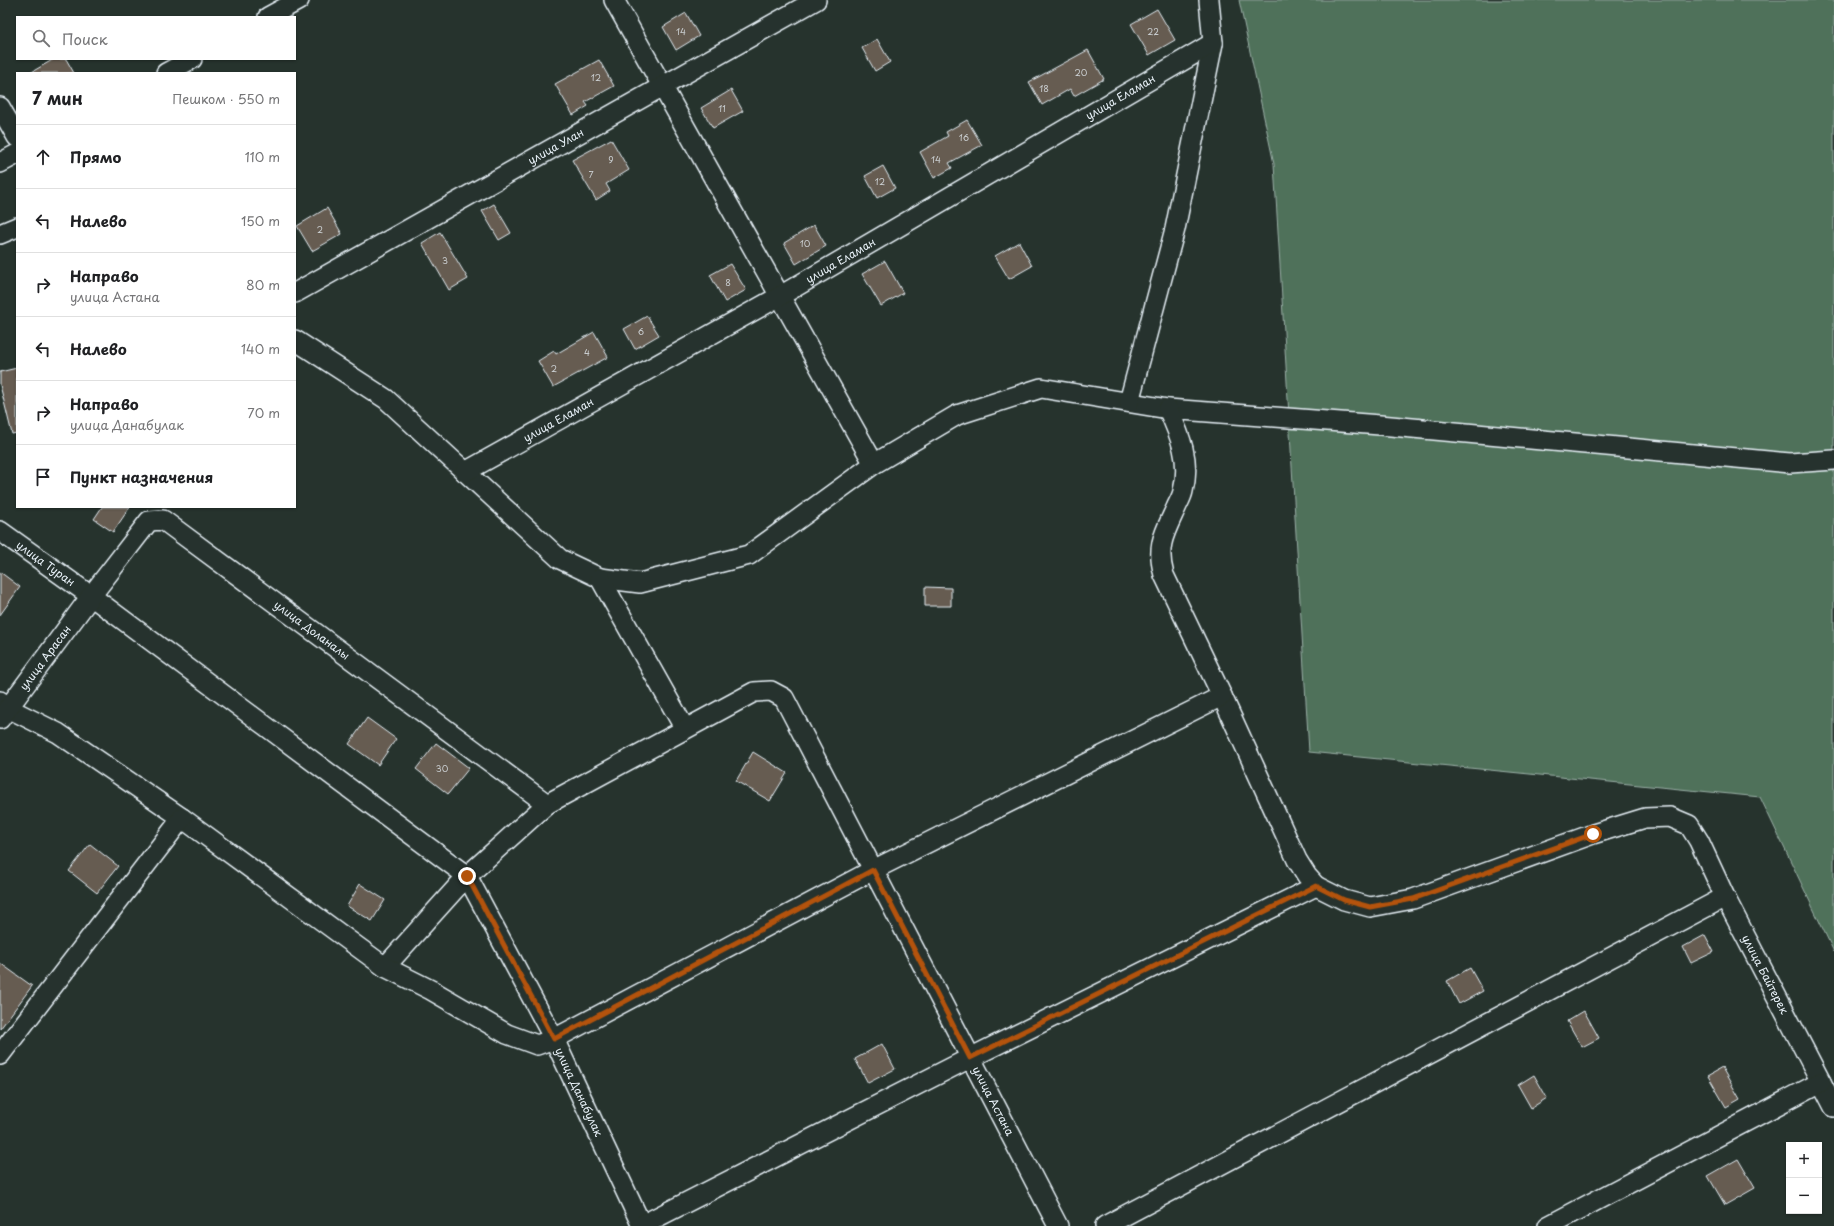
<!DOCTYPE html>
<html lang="ru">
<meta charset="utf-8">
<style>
body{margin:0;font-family:"Playpen Sans",sans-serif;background:#f2f2f2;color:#202124}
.controls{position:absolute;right:12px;bottom:12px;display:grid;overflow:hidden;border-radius:0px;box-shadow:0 1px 3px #0004}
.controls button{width:36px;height:36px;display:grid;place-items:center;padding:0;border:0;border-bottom:1px solid #e0e0e0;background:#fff;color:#202124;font:20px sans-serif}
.stop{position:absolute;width:12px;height:12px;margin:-9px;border:3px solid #b45309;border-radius:50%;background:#fff}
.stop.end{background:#b45309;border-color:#fff;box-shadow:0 1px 4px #0008}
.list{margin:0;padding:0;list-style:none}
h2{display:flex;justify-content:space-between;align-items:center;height:52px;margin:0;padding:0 16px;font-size:17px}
h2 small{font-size:13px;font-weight:400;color:#757577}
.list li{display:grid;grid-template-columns:26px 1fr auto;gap:12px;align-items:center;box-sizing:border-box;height:64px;padding:0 16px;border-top:1px solid #e0e0e0}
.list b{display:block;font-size:15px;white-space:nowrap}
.list p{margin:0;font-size:13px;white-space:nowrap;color:#757577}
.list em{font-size:13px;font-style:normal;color:#757577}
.icon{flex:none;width:22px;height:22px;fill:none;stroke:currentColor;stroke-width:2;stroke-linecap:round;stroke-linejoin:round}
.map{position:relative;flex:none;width:1834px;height:1226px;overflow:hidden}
.search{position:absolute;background:#fff;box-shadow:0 1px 3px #0004;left:16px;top:16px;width:280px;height:44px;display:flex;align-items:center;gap:10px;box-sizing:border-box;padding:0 14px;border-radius:0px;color:#757577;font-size:15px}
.panel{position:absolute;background:#fff;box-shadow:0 1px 3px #0004;left:16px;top:72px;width:280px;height:436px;border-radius:0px}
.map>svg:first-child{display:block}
.green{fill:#50715a;stroke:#9cb1a9}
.building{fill:#665c51;stroke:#e8f1f8}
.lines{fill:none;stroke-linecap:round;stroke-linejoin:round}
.minor-casing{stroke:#e8f1f8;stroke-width:22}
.minor{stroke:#26332d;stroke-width:19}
.route{stroke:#b45309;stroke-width:5}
.labels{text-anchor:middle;stroke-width:3;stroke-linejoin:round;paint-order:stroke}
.number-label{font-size:9px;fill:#c8ccce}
.street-label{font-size:11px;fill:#e8f1f8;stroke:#26332d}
</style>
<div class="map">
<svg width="1834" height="1226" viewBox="0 0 1834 1226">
<rect width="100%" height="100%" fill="#26332d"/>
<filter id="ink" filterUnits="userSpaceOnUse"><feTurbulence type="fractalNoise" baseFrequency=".025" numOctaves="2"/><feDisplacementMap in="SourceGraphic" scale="8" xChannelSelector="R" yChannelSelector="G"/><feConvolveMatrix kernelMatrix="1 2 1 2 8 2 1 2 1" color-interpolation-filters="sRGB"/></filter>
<g filter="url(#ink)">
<path class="green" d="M 1239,0 L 1834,0 L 1834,952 L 1760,797 L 1309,752 L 1274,164 Z"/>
<path class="building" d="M 1157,9 L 1175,40 L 1149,55 L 1131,24 Z
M 686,13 L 699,36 L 676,50 L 663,27 Z
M 877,39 L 890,62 L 875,71 L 862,48 Z
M 1088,50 L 1104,79 L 1074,96 L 1070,89 L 1042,105 L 1029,82 Z
M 54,59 L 66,59 L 74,73 L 30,73 Z
M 599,60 L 614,86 L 585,102 L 588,106 L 573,115 L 555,84 Z
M 731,90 L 743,111 L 713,128 L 701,108 Z
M 967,120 L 982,145 L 949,163 L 952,168 L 934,178 L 920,152 L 948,136 L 946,132 Z
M 611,139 L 629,170 L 606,184 L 610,191 L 596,200 L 572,160 Z
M 883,166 L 895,188 L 877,198 L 865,176 Z
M 494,204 L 511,233 L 499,240 L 482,211 Z
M 327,208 L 342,234 L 312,251 L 297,226 Z
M 814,225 L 826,246 L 796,264 L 784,243 Z
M 440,232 L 468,279 L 449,290 L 422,243 Z
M 1019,242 L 1032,266 L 1009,279 L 995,256 Z
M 885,261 L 903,293 L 881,306 L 862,274 Z
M 730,264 L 746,290 L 725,302 L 710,275 Z
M 647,316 L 659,335 L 635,349 L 624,329 Z
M 594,332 L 608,357 L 553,387 L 538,361 L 554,351 L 556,354 Z
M 17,368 L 17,433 L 12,434 L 0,385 L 0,372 Z
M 102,507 L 130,507 L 113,532 L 94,519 Z
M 0,572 L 20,587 L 0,615 Z
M 925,587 L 951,588 L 951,606 L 925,606 Z
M 367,718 L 396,739 L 378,765 L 349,744 Z
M 436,743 L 469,768 L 448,794 L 416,769 Z
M 753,752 L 787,773 L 770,801 L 736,781 Z
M 90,844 L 118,866 L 97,893 L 69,871 Z
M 360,884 L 385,900 L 372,921 L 347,906 Z
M 1705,935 L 1714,952 L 1691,963 L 1683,947 Z
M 0,963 L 32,986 L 0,1029 Z
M 1470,968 L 1483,991 L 1459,1004 L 1447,981 Z
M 1584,1011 L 1599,1038 L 1582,1047 L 1567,1021 Z
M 882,1044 L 895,1069 L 868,1083 L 855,1059 Z
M 1722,1068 L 1740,1099 L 1726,1107 L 1708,1076 Z
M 1534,1075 L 1547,1098 L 1531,1108 L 1518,1085 Z
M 1738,1159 L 1755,1188 L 1725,1205 L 1708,1176 Z"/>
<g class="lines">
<defs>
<g id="minor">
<path d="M 614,0 L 874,464"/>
<path d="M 268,17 L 299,0"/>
<path d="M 166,73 L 192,59"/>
<path d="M 0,107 L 17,137"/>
<path d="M 0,163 L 17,154"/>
<path d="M 0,234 L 17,227"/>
<path id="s1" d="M 295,293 L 816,0"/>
<path d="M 295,340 L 386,399 L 560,559 L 600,578 L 640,583 L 749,555 L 874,464 L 957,415 L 1041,388 L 1168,409 L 1380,425 L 1790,463 L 1834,460"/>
<path d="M 1129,402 L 1175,229 L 1213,43 L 1209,0"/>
<path id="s2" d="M 1168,409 C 1180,435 1191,461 1183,491 C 1182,497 1178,503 1176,508 C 1164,534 1156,546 1164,575 L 1222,696 L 1297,860 L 1307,876 L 1316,886 L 1344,900 L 1370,907 L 1413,899 L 1593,834 L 1645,818 L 1670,817 L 1689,825 L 1699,841 L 1725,897 L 1834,1107"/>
<path id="s3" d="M 465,472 L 780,296 L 1213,43"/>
<path id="s4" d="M 0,531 L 91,596 L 467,876 L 554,1039 L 642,1226"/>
<path d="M 600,578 L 685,729"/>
<path id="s5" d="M 0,701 L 8,708 L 58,733 L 182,818 L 385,967 L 467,876 L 547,804 L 754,692 L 771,691 L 784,698 L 1058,1226"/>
<path id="s6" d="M 0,719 L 91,596 L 149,521 L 163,520 L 547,804"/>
<path d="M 385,967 L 431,990 L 507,1034 L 537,1045 L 554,1039 L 873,870 L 1222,696"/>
<path d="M 0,1055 L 182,818"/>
<path d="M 642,1225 L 970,1058 L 1316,886"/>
<path d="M 1105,1226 L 1725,897"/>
<path d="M 1548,1226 L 1821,1082"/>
</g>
</defs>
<use href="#minor" class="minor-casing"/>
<use href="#minor" class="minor"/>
</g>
</g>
<g class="lines" filter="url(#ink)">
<path class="route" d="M 467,876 L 554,1039 L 873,870 L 970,1058 L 1316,886 L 1344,900 L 1370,907 L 1413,899 L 1593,834"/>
</g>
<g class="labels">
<g class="number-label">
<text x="681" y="35">14</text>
<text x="1153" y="35">22</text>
<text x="1081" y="76">20</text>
<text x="596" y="81">12</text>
<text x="1044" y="92">18</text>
<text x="722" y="112">11</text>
<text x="964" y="141">16</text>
<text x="611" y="163">9</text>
<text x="936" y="163">14</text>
<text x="591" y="178">7</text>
<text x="880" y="185">12</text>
<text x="320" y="233">2</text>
<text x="805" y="247">10</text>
<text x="445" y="264">3</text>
<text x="728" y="286">8</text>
<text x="641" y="335">6</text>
<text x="587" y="356">4</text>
<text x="554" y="372">2</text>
<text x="442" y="772">30</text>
</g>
<g class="street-label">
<text dy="4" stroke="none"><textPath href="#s3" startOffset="755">улица Еламан</textPath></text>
<text dy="4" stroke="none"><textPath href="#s1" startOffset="299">улица Улан</textPath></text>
<text dy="4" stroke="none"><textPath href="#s3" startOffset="431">улица Еламан</textPath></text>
<text dy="4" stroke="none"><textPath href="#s3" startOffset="107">улица Еламан</textPath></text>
<text dy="4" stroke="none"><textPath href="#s4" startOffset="56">улица Туран</textPath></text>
<text dy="4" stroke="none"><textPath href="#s6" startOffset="447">улица Доланалы</textPath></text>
<text dy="4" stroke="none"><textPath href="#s6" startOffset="76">улица Арасан</textPath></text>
<text dy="4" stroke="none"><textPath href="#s2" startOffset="1082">улица Байтерек</textPath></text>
<text dy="4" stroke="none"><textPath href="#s4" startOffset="824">улица Данабулак</textPath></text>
<text dy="4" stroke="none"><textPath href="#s5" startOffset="1420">улица Астана</textPath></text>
</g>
</g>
</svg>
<div class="controls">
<button>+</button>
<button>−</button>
</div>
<div class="stop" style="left:1593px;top:834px"></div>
<div class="stop end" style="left:467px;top:876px"></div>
<div class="search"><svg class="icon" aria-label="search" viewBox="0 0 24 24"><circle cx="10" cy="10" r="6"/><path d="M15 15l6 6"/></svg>Поиск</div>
<section class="panel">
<h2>7 мин<small>Пешком · 550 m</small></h2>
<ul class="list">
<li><svg class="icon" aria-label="ahead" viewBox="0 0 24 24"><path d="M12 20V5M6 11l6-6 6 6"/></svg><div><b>Прямо</b></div><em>110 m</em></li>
<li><svg class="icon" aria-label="left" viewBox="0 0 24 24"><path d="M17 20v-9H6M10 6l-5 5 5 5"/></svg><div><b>Налево</b></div><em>150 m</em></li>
<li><svg class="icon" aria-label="right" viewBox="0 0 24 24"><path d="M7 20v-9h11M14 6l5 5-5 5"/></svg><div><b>Направо</b><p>улица Астана</p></div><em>80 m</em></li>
<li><svg class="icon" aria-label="left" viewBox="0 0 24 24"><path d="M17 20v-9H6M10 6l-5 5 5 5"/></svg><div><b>Налево</b></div><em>140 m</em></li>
<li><svg class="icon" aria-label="right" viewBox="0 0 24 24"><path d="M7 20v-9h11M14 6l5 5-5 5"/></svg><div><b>Направо</b><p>улица Данабулак</p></div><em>70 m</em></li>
<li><svg class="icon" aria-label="arrive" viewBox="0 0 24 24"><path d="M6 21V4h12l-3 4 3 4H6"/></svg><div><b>Пункт назначения</b></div></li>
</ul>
</section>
</div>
